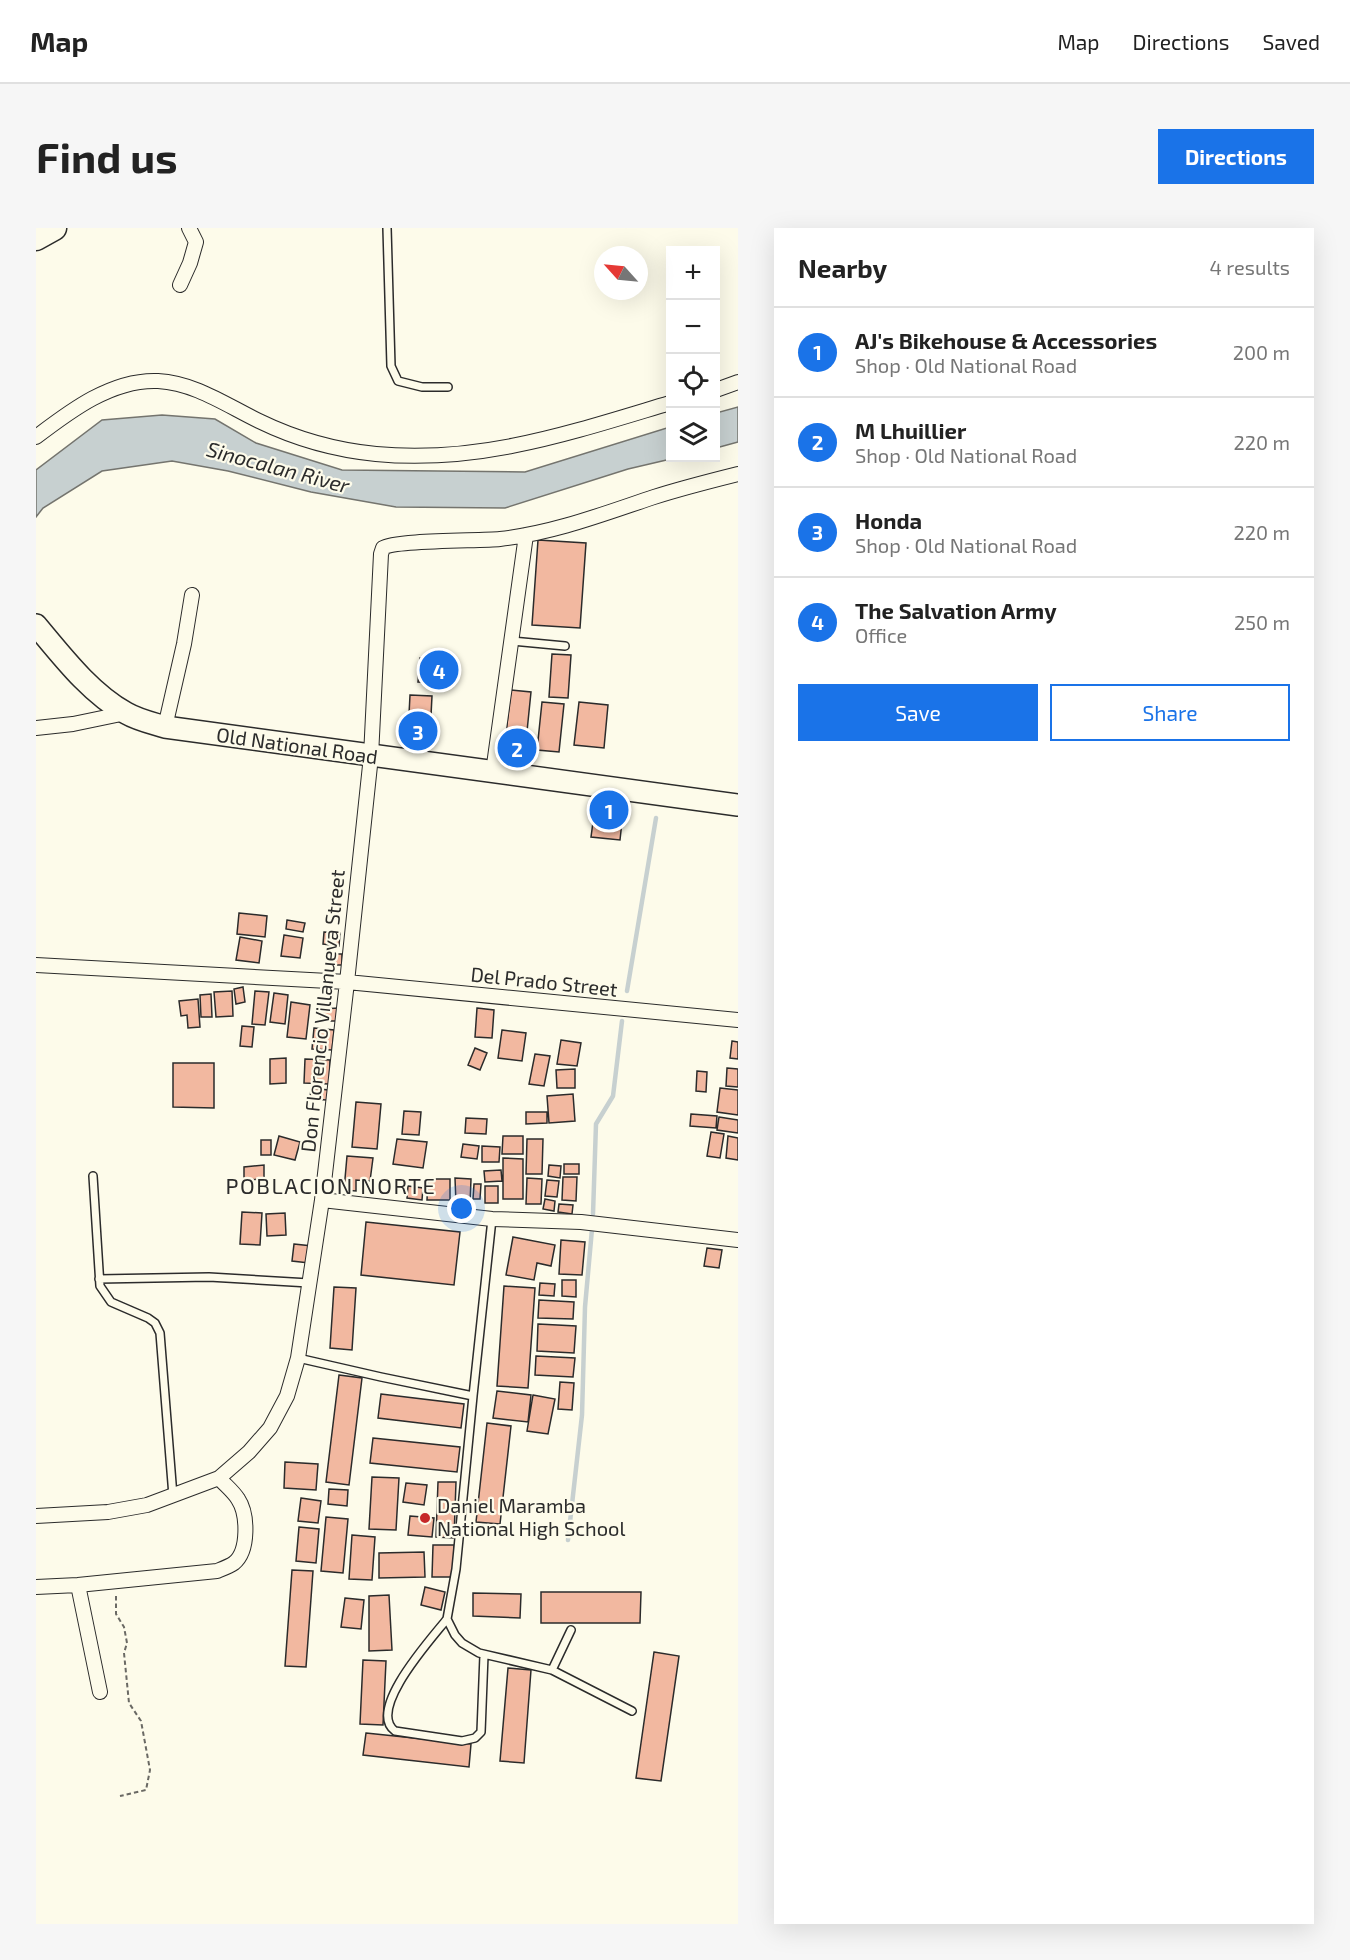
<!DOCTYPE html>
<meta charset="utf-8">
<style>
body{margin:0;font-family:"Exo 2",sans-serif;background:#f6f6f6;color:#222}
.controls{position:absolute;right:18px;top:18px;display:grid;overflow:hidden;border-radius:0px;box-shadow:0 6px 24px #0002}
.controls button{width:54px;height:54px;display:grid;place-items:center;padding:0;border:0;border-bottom:2px solid #e0e0e0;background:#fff;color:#222;font:30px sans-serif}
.compass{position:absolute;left:558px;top:18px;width:54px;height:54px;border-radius:50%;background:#fff;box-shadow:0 6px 24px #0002;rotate:297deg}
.you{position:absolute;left:426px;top:981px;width:21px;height:21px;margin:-15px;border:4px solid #fff;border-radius:50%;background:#1a73e8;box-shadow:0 0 0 9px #1a73e833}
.badge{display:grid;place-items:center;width:39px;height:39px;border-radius:50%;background:#1a73e8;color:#fff;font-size:20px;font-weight:700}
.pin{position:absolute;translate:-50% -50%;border:3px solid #fff;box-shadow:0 2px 6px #0006}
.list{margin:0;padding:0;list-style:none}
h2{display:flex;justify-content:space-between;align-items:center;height:78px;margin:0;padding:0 24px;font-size:26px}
h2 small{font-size:20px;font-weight:400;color:#767676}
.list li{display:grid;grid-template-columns:39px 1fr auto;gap:18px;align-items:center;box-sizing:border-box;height:90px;padding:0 24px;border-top:2px solid #e0e0e0}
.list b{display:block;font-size:22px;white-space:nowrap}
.list p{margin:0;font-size:20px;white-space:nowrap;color:#767676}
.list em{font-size:20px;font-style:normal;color:#767676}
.actions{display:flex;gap:12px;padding:18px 24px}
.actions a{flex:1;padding:14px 0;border:2px solid #1a73e8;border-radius:0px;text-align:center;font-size:21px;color:#1a73e8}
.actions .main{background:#1a73e8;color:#fff}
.icon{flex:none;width:33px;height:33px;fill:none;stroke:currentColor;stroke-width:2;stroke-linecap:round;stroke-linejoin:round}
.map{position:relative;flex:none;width:702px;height:1696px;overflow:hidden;border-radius:0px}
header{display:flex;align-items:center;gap:36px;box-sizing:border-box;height:84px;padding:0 30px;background:#fff;border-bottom:2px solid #e0e0e0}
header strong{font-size:28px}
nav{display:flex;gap:33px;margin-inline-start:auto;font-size:21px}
.intro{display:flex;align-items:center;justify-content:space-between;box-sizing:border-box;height:144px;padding:0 36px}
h1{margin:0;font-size:42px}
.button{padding:15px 27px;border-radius:0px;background:#1a73e8;color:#fff;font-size:21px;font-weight:700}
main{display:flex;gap:36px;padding:0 36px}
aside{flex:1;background:#fff;border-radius:0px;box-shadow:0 6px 24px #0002}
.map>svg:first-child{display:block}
.water{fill:#c7d0d0;stroke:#74746e;stroke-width:1.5}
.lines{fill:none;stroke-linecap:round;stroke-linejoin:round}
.stream{stroke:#c7d0d0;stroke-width:4.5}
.building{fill:#f2b8a0;stroke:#2b2b2b;stroke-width:1.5}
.lane-casing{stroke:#2b2b2b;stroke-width:10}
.street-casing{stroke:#2b2b2b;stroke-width:16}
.primary-casing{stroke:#2b2b2b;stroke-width:24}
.highway-casing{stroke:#2b2b2b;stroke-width:27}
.path{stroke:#6a6964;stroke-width:2;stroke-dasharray:4.5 3;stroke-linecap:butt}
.lane{stroke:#fdfbea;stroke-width:7}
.street{stroke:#fdfbea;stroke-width:14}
.primary{stroke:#fdfbea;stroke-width:21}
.highway{stroke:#fdfbea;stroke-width:24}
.poi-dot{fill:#c62828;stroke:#fdfbea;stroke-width:2}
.labels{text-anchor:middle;stroke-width:4.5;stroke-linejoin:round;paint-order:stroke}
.street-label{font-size:20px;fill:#2b2b2b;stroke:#fdfbea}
.poi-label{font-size:20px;fill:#2b2b2b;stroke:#fdfbea;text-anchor:start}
.water-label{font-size:21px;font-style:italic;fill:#2b2b2b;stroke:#fdfbea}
.quarter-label{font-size:22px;letter-spacing:1.5px;fill:#2b2b2b;stroke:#fdfbea}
</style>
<header>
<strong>Map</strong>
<nav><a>Map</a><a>Directions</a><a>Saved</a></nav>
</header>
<div class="intro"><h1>Find us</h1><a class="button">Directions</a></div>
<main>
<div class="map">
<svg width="702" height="1696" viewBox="0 0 702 1696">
<rect width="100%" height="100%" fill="#fdfbea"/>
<path class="water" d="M 702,179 L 702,214 L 680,220 L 680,185 Z
M 126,187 L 179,191 L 220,215 L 306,242 L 489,244 L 634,199 L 634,230 L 639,230 L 592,241 L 469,280 L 360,279 L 275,264 L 192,243 L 136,233 L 66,243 L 7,280 L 0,289 L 0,242 L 66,192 Z"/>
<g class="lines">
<path class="stream" d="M 591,763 L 620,590
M 557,986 L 560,896 L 577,868 L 586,793
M 532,1312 L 546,1187 L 549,1079 L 556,1001"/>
</g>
<path class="building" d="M 502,312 L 550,315 L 544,400 L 496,397 Z
M 516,426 L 535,427 L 532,470 L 513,469 Z
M 384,430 L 419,431 L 418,455 L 382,454 Z
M 475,462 L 495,464 L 489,523 L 468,521 Z
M 374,467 L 396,468 L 394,507 L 372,506 Z
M 506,474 L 528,476 L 523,524 L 501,522 Z
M 543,474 L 572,477 L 568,520 L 538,517 Z
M 560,572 L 588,575 L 584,612 L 555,609 Z
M 203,685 L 231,688 L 229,709 L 201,706 Z
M 251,692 L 269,695 L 267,704 L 250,701 Z
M 288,704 L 304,705 L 303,718 L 287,716 Z
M 248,707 L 267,710 L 264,730 L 245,728 Z
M 204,709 L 226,713 L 223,735 L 200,732 Z
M 293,726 L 306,726 L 306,737 L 292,737 Z
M 207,759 L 209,774 L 200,776 L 198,761 Z
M 196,763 L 197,788 L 180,789 L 178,764 Z
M 219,763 L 233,764 L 229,797 L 216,796 Z
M 238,765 L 252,767 L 249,796 L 234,794 Z
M 175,766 L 176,789 L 165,789 L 164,767 Z
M 162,771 L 164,799 L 152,800 L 151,787 L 145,788 L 143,773 Z
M 255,774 L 274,777 L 270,811 L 251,809 Z
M 303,780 L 303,793 L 285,793 L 285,781 Z
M 441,780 L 458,782 L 456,810 L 439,809 Z
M 206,798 L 218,799 L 216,819 L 204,818 Z
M 278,800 L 298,802 L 296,822 L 276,821 Z
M 466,802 L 490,805 L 486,833 L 462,830 Z
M 525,812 L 545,815 L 541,838 L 521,836 Z
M 696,813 L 702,814 L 702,831 L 694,830 Z
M 439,820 L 451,825 L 444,842 L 432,837 Z
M 499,826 L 514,828 L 508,858 L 493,856 Z
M 250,830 L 250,855 L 234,856 L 234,831 Z
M 269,831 L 294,832 L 293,856 L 268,855 Z
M 137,835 L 178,835 L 178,880 L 137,879 Z
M 691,840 L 702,841 L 702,859 L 690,858 Z
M 539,841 L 539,860 L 521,860 L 520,842 Z
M 661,843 L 671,844 L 670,864 L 660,863 Z
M 275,860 L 292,862 L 291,872 L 274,871 Z
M 684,860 L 702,862 L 702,887 L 681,884 Z
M 537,866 L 539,893 L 513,895 L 511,868 Z
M 320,874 L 345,876 L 341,921 L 316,919 Z
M 368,883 L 385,884 L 383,907 L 366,906 Z
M 490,884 L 511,884 L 511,895 L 490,896 Z
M 655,886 L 681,888 L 680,900 L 654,898 Z
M 683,889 L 702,892 L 702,905 L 681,902 Z
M 430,890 L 451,891 L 450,906 L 429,905 Z
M 675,904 L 688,906 L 684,930 L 671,928 Z
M 243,908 L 264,914 L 259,932 L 238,927 Z
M 467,908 L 487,908 L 487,926 L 466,926 Z
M 692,908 L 702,910 L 702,932 L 690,930 Z
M 361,911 L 391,914 L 387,940 L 357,936 Z
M 491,911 L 507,911 L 506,946 L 490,946 Z
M 225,912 L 235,912 L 235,927 L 225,927 Z
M 427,916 L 443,918 L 441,931 L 425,929 Z
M 446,918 L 464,919 L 463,934 L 446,934 Z
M 311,928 L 337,930 L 334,953 L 320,952 L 320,963 L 308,962 Z
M 467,930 L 487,931 L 487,971 L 467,971 Z
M 528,936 L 543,936 L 543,946 L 528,946 Z
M 228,937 L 228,951 L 208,952 L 208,939 Z
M 513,937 L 525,938 L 524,950 L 512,948 Z
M 465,942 L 466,953 L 449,954 L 448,943 Z
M 527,949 L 541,949 L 540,973 L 526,972 Z
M 419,950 L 435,951 L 434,976 L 420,976 Z
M 491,950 L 506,951 L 505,976 L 490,976 Z
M 392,951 L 414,951 L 414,972 L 391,972 Z
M 511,952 L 523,953 L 521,969 L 509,968 Z
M 438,956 L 445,956 L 444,971 L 437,971 Z
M 372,958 L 387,960 L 386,972 L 371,970 Z
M 449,958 L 462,958 L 462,975 L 449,975 Z
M 509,971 L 519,973 L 518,983 L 507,981 Z
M 523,976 L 537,977 L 536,986 L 522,984 Z
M 206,984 L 226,985 L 224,1017 L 204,1016 Z
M 249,985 L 250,1007 L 231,1008 L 230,986 Z
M 330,994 L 424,1004 L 418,1057 L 325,1047 Z
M 477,1009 L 519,1017 L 515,1038 L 501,1035 L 498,1052 L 470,1047 Z
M 525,1012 L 549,1014 L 546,1047 L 523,1046 Z
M 258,1016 L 276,1018 L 273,1035 L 256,1033 Z
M 671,1020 L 686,1022 L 683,1040 L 668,1038 Z
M 526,1052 L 540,1052 L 540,1069 L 526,1068 Z
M 504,1055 L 519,1056 L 518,1068 L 503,1067 Z
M 468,1058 L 499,1060 L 492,1160 L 461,1158 Z
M 298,1059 L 320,1060 L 316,1122 L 294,1120 Z
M 503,1072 L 538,1074 L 537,1091 L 502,1090 Z
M 502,1096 L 540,1098 L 538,1125 L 501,1123 Z
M 500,1128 L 539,1130 L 537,1149 L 499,1147 Z
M 303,1147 L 326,1150 L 313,1257 L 290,1254 Z
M 524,1154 L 538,1155 L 536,1182 L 522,1181 Z
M 461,1163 L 495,1167 L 492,1194 L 457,1190 Z
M 345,1166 L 428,1176 L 425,1200 L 342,1190 Z
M 497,1167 L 519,1171 L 512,1206 L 491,1203 Z
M 451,1195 L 475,1198 L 464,1296 L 440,1294 Z
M 337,1210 L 424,1219 L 421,1244 L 334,1235 Z
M 249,1234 L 282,1236 L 280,1262 L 248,1260 Z
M 336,1249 L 363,1250 L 360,1302 L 333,1301 Z
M 402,1254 L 420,1254 L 418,1310 L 400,1309 Z
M 370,1255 L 391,1257 L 388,1277 L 367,1274 Z
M 293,1261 L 312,1262 L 311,1278 L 292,1276 Z
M 265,1270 L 285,1273 L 282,1295 L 262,1293 Z
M 374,1288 L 398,1290 L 396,1309 L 372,1307 Z
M 290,1289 L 312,1291 L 307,1345 L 285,1343 Z
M 263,1299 L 283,1301 L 280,1335 L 260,1333 Z
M 316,1307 L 339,1309 L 336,1352 L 313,1351 Z
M 397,1317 L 418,1317 L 418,1349 L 396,1349 Z
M 388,1324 L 389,1349 L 343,1350 L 343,1325 Z
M 256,1342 L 277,1343 L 270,1439 L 249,1438 Z
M 389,1359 L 409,1364 L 405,1382 L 385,1377 Z
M 505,1364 L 605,1364 L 604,1395 L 505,1395 Z
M 437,1365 L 485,1366 L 484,1390 L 437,1388 Z
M 353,1367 L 356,1422 L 333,1423 L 333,1368 Z
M 309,1370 L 328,1372 L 325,1401 L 305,1399 Z
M 618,1424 L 643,1428 L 625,1553 L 600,1550 Z
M 327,1432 L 350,1433 L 347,1497 L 324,1496 Z
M 472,1440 L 495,1442 L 488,1535 L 464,1533 Z
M 330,1505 L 435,1516 L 433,1539 L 327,1527 Z"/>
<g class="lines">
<defs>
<path id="lane" d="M 351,0 L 355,138 L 362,153 L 386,159 L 412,159
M 476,413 L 529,418
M 57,948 L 64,1058 L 75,1074 L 112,1090 L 119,1095 L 124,1105 L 137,1268
M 63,1051 L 173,1049 L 273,1055
M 262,1130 L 345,1149 L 437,1168 L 456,991
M 437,1168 L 420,1341 L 411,1391 L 419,1407 L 426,1415 L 443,1425 L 516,1442 L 596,1483
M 411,1391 C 396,1410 330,1482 359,1503 L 426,1513 L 439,1510 L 445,1504 L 448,1427
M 516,1442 L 535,1402"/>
<path id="street" d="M 144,57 L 154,35 L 160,14 L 153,0
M 680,162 L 702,154
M 0,209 C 34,183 76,151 122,153 C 159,155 190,177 223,193 C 260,211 299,222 340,226 C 444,236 537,204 634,175
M 129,499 L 148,416 L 156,367
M 0,500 L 37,496 L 90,485
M 457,544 L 490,307
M 0,737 L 311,754 L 702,792
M 286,972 L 456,991 L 545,994 L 702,1012
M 0,1288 L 72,1284 L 111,1277 L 183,1250 L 213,1224 L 234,1200 L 251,1168 L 262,1130 L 286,972 L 311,754 L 335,528 L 345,326 L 347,320 C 358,312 443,313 464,311 C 518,305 567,286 618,269 C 646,260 674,253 702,246
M 42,1357 L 64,1464
M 0,1359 L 42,1357 L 181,1343 C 186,1341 194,1338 198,1335 C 213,1323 212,1286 202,1271 C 197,1263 189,1257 183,1250"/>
<path id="primary" d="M 0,397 C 26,428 54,465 90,485 C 102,492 116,495 129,499 L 702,577"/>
<path id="highway" d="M 0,10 L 18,0"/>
</defs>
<use href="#lane" class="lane-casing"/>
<use href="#street" class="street-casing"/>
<use href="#primary" class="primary-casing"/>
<use href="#highway" class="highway-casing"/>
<path class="path" d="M 80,1368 L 80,1386 L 88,1399 L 91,1415 L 88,1425 L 93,1475 L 105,1493 L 114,1542 L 110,1562 L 84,1568"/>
<use href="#lane" class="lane"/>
<use href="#street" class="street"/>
<use href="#primary" class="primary"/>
<use href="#highway" class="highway"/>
</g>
<circle class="poi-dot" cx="389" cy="1290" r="6"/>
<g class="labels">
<g class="street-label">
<text transform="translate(261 518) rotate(8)" y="7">Old National Road</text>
<text transform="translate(508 754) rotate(6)" y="7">Del Prado Street</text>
<text transform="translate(287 783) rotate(-84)" y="7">Don Florencio Villanueva Street</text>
</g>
<g class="poi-label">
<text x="401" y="1285">Daniel Maramba<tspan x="401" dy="23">National High School</tspan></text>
</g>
<g class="water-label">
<text transform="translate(242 240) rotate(15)" y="7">Sinocalan River</text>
</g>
<g class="quarter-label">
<text x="295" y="966">POBLACION NORTE</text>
</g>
</g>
</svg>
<div class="controls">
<button>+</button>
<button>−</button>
<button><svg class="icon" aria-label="locate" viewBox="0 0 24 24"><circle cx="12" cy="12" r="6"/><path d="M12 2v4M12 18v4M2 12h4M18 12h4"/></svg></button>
<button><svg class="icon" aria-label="layers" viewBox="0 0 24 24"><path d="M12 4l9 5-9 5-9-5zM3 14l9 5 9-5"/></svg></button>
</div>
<svg class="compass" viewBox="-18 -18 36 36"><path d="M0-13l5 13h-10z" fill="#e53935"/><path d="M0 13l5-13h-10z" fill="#767676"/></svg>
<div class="you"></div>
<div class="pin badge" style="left:573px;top:582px">1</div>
<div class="pin badge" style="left:481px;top:520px">2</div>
<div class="pin badge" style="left:382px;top:503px">3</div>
<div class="pin badge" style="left:403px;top:442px">4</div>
</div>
<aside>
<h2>Nearby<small>4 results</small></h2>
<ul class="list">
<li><span class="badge">1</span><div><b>AJ's Bikehouse &amp; Accessories</b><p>Shop · Old National Road</p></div><em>200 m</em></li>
<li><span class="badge">2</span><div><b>M Lhuillier</b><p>Shop · Old National Road</p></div><em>220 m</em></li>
<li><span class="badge">3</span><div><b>Honda</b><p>Shop · Old National Road</p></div><em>220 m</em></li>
<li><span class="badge">4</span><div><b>The Salvation Army</b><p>Office</p></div><em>250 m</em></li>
</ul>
<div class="actions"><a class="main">Save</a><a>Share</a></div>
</aside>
</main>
